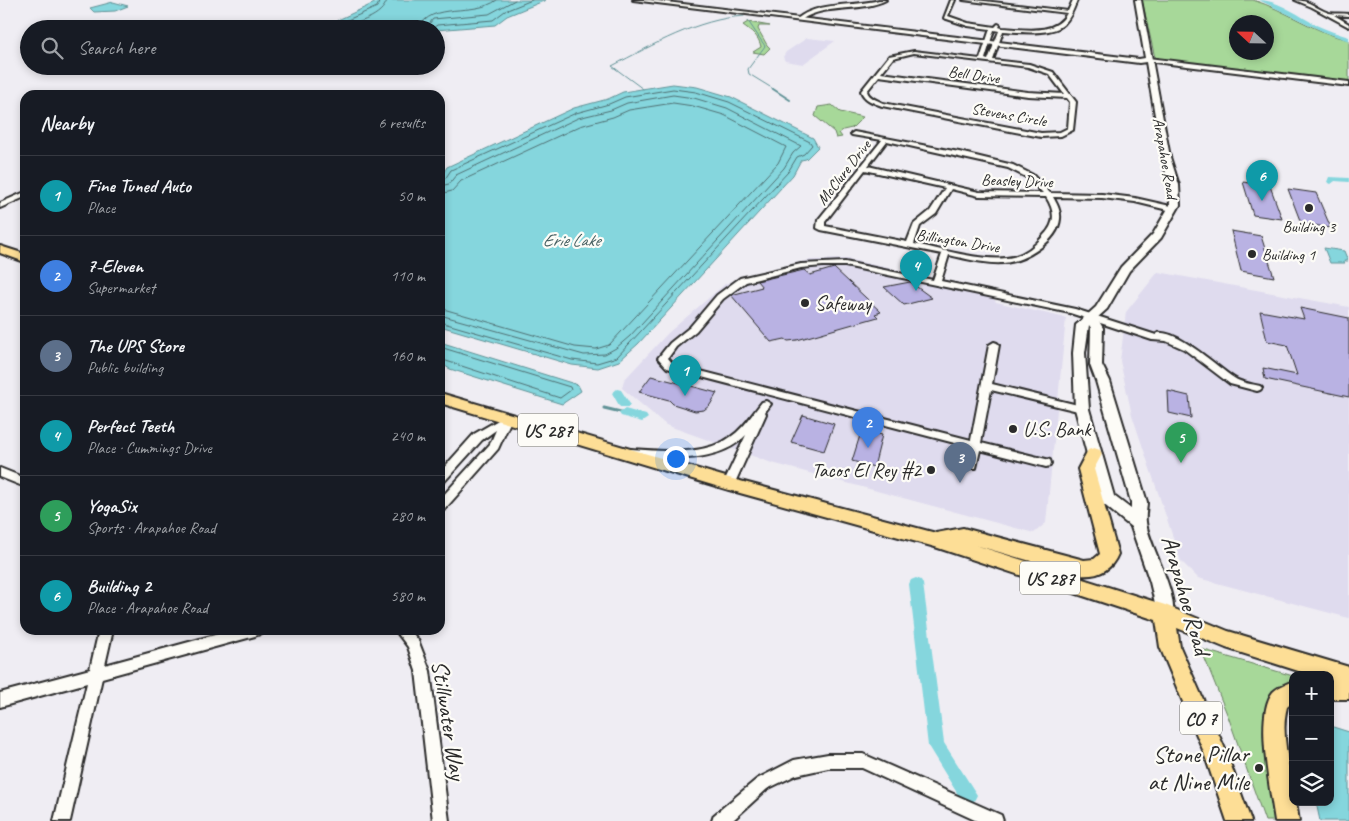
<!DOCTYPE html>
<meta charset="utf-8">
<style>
body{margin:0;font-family:Caveat,sans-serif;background:#20242c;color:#f1f3f6}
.controls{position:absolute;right:15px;bottom:15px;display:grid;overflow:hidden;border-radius:10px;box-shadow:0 2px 8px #0003}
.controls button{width:45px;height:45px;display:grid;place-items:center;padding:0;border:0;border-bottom:1px solid #363941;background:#171b24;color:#f1f3f6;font:25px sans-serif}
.compass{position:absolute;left:1229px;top:15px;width:45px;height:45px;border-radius:50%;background:#171b24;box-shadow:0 2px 8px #0003;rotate:292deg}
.you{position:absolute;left:675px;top:458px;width:18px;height:18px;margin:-12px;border:4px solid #fff;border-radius:50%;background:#1a73e8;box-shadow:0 0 0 8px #1a73e833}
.badge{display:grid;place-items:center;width:32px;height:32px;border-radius:50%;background:#98999b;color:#fff;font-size:16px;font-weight:700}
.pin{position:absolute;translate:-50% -41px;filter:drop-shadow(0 1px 2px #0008)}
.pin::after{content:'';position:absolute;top:26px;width:18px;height:15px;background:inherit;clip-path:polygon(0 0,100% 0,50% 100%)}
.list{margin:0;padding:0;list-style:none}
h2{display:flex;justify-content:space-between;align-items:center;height:65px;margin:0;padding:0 20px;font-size:21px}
h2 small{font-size:16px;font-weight:400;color:#9ea1a6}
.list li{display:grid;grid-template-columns:32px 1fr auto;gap:15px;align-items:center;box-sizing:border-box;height:80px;padding:0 20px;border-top:1px solid #363941}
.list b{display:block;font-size:19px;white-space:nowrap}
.list p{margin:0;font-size:16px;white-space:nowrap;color:#9ea1a6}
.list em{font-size:16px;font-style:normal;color:#9ea1a6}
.icon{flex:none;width:28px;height:28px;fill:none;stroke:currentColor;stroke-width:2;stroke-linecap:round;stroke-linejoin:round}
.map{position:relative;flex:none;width:1349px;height:821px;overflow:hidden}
.search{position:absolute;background:#171b24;box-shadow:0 2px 8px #0003;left:20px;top:20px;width:425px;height:55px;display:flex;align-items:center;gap:12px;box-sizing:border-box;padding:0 18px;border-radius:28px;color:#9ea1a6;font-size:19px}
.panel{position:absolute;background:#171b24;box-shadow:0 2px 8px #0003;left:20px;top:90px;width:425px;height:545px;border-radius:15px}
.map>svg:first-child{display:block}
.built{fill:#dfdbee}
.green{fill:#a7d899;stroke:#698262;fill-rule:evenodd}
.water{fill:#85d6dd;stroke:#619296}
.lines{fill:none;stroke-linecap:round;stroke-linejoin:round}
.shore{stroke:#4f6f72;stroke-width:1}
.stream-far2{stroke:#619296;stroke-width:1}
.stream-far1{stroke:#619296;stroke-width:2}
.stream{stroke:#619296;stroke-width:3}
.canal{fill:#85d6dd;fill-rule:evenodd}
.building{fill:#b9b2e3;stroke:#2b2b2b}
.street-casing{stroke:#2b2b2b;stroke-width:4}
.secondary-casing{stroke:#2b2b2b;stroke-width:4}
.primary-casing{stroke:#2b2b2b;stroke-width:4}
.street{fill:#fdfcf7;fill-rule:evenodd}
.secondary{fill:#fdfcf7;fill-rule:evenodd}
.primary{fill:#fdde96;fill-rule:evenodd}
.poi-dot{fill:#2b2b2b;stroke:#fdfcf7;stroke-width:2}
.labels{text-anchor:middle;stroke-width:4.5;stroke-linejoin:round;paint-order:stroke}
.far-street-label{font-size:16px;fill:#2b2b2b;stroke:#fdfcf7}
.far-poi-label{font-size:16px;fill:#2b2b2b;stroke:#fdfcf7}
.far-water-label{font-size:18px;font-style:italic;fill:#465e60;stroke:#fdfcf7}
.shield{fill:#fdfcf7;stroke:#6a6a68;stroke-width:1}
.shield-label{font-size:19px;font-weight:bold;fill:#2b2b2b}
.poi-label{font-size:20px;fill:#2b2b2b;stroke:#fdfcf7;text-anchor:start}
.near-street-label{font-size:24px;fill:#2b2b2b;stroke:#fdfcf7}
.near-poi-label{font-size:24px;fill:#2b2b2b;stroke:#fdfcf7;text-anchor:end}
</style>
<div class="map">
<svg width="1349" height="821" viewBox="0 0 1349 821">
<rect width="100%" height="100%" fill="#efedf3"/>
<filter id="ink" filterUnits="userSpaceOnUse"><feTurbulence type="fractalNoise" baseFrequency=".02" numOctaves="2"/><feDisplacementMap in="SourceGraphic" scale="10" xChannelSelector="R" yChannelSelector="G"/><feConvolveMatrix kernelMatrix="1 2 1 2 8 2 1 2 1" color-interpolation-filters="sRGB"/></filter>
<g filter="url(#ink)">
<path class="built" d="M 807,38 L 835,41 L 803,64 L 785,61 L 783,57 L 786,52 Z
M 847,259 L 984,289 L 996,302 L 1066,318 L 1046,523 L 1034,533 L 772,463 L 666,425 L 622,388 L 624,380 L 668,333 L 725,284 L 752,274 L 810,260 Z
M 1158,272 L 1349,307 L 1349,618 L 1198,578 L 1181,561 L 1132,415 L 1120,361 L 1126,312 Z"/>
<path class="green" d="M 1142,0 L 1253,0 C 1286,10 1315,33 1349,40 L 1349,82 L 1164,61 L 1155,58 ZM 1236,22 L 1266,22 L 1266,52 L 1236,52 Z
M 748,22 L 770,26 L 759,26 L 758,29 L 767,45 L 770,48 L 764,54 L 753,52 L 761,47 C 759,36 751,31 743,25 Z
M 832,105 L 840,112 L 863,117 L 852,128 L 843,130 L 839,133 L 842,137 L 836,138 L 834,132 L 815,116 L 818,107 Z
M 1201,649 L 1293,676 L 1293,684 L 1280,688 L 1281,821 L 1265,821 L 1229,719 Z"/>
<path class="water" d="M 381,0 L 546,0 L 507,16 L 495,25 L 436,30 L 333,29 L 327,25 Z
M 113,2 L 128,6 L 115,11 L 94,12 L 90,8 Z
M 673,84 L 697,87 L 731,97 L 813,138 L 818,147 L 806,159 L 801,160 L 793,175 L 638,344 L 619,361 L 598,368 L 572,365 L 440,326 L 440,178 L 447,167 L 574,108 L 608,99 L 623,92 Z
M 1324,248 L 1344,251 L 1348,261 L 1344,261 L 1345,263 L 1330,263 Z
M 440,342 L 578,385 L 581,391 L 562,404 L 450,369 L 440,363 Z
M 1330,726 L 1349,732 L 1349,821 L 1320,821 L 1316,802 L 1330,802 Z"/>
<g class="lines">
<path class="shore" d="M 335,29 L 336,25 L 377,7 L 380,0
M 343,29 C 358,21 382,18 387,0
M 418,29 C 432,0 473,18 497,0
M 425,29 L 433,19 L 489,14 L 515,0
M 432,29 L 437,25 L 493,20 L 505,11 L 532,0
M 440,180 L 445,179 L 451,170 L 576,113 L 609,104 L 625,97 L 673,89 L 696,92 L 729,102 L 810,142 L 812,145 L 804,154 L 797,157 L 788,172 L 617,357 L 597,363 L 572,360 L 440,322
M 440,186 L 449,184 L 456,175 L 578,118 L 611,110 L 627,103 L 673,95 L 694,98 L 727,108 L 801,146 L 793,153 L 784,168 L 630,336 L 616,348 L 605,354 L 584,355 L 440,315
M 440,194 L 452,191 L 461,181 L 580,126 L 613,117 L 629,110 L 673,103 L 693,106 L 724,115 L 786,147 L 778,163 L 609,345 L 596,349 L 575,347 L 440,308
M 440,347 L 570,387 L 571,390 L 560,398 L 440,359"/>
<path class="stream-far2" d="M 651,0 L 740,11
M 748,21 L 765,46 L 748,69 L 749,74 L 775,90
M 643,89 L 612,66 C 653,45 697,19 744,16"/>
<path class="stream-far1" d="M 773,89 L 790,100"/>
<path class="stream" d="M 604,408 L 625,413"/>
<path class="canal" d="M 1259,0 C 1278,0 1299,16 1316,25 C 1327,30 1338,34 1349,37 L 1349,41 L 1324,32 Z
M 1329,177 L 1349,178 L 1349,182 L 1335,181 L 1331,184 L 1327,182 Z
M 617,389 L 621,390 L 630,404 L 628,407 L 620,407 L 612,393 Z
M 625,409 L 646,415 L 648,418 L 642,422 L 621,416 L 619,413 Z
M 916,578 L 921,580 L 923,584 L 944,743 L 977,795 L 974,801 L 968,804 L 962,801 L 928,746 L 909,584 L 911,580 Z"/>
</g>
<path class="building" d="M 1243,182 L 1270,186 L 1282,219 L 1253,215 Z
M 1288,189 L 1316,193 L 1331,228 L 1301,223 Z
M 1231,231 L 1261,236 L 1274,277 L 1241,271 Z
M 834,268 L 881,312 L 875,314 L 878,317 L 797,340 L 788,341 L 785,339 L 771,342 L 731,295 L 762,287 L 757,281 L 804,270 L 810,275 Z
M 910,282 L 932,298 L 904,305 L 884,287 Z
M 1300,308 L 1349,318 L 1349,397 L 1265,379 L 1263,368 L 1297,375 L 1287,345 L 1267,341 L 1260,311 L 1304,319 Z
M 651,376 L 691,386 L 717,393 L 710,405 L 704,410 L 695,411 L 673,404 L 669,400 L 639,392 Z
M 1168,391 L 1189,396 L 1191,418 L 1169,413 Z
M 803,415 L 834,424 L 824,451 L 791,442 Z
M 862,429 L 882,435 L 874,467 L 852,461 Z"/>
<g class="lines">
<defs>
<path id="street" d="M 879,0 L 886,0 C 860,13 826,3 801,20 L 797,19 C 818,1 854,7 879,0 Z
M 951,0 L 955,0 L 948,16 L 968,23 L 995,27 L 998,24 L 1000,25 L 999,27 L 1002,28 C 1024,29 1055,36 1067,13 L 963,0 L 976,0 L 1068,11 L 1073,0 L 1077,0 C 1074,8 1071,17 1064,24 C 1052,36 1019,32 1003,31 L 993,60 L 1029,64 L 1053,72 L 1076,102 L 1073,130 L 1061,136 L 1041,137 L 882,106 C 874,103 864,100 861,91 L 889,56 L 914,51 L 980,59 L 990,29 L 968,26 L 944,18 ZM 994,30 L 999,31 L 988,60 L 985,59 ZM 914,53 L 1028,67 L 1049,74 L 1064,94 L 1028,92 L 881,73 L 893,58 ZM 879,76 L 1028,96 L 1067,98 L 1070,102 L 1068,128 L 1060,132 L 1041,133 L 883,103 C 877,100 869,98 867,91 Z
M 1295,0 C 1310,0 1316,9 1329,13 C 1334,14 1343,13 1349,14 L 1349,16 L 1334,15 L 1349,24 L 1349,27 L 1312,7 Z
M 1148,58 L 1349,82 L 1349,86 L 1146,61 Z
M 854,132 L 959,152 L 1013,165 L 1033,175 L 1050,193 L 1102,194 L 1135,198 L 1175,207 L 1175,211 L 1172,211 L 1135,202 L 1102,198 L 1053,197 C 1057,204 1061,211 1060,219 C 1058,242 1023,262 1003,263 C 985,264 967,259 949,255 L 941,281 L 1075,309 L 1156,335 L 1158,333 C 1178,330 1217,367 1234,378 C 1241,383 1252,384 1260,386 L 1262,388 L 1260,390 L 1257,391 L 1230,384 L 1184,349 L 1166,341 L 1152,340 L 1070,313 L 845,266 L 823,266 L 801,268 L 746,282 L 723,299 L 696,331 L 676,347 L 668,358 L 673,364 L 971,440 L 989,345 L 994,342 L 997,343 L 999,345 L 992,384 L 1082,406 L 1087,409 L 1082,412 L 991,390 L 981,443 L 1050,460 L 1051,463 L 1050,466 L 1046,467 L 980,450 L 976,468 L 968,468 L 967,465 L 970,447 L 667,368 L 658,358 L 670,343 L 690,327 L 717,295 L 740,278 L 801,264 L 845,262 L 933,280 L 942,254 L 821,230 L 817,228 L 818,220 L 860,168 L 860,166 L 862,165 L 882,140 L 852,135 L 851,134 ZM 887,141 L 1008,168 L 1028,178 L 1043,193 L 979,192 L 868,166 ZM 865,170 L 945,188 L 930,211 L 914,224 L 907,242 L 825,226 L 825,222 ZM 951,189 L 979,196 L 1046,197 C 1055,211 1056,223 1044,235 C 1036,245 1025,254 1013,257 C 987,263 941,249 914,244 L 920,226 L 936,214 Z
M 25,192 L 25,197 L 0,208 L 0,203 Z
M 766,401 L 771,404 L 765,412 L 766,414 L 733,487 L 725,487 L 723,484 L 746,435 C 718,465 668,458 631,457 L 627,456 L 626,453 L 627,450 L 631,449 C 664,451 704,457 732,436 C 744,428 753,413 762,402 Z
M 507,415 L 512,418 L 498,449 L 444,510 L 440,511 L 440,499 L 490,444 L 496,430 L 482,440 L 444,482 L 440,483 L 440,472 L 474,434 Z
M 0,468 L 25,478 L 25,487 L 0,477 Z
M 99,630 L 113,630 L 105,665 L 233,630 L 262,630 L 260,634 L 255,636 L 102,678 L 70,821 L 54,821 L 87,683 L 0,707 L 0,693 L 90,669 Z
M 395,630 L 410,630 L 418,640 L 430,671 L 449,821 L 433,821 L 416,671 L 408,647 Z
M 828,754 L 863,754 L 1001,815 L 1003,821 L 977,821 L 862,768 L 828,768 L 796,775 L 767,789 L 732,821 L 712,821 L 714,815 L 757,779 L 794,760 Z"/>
<path id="secondary" d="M 633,0 L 650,0 L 1139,59 L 1145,58 L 1135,0 L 1141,0 L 1170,157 L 1179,185 L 1180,205 L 1161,238 L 1129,271 L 1107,309 L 1097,318 L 1103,328 L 1102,365 L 1110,381 L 1147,502 C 1147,508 1145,515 1146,522 C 1148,545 1182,598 1171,620 L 1165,622 L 1159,620 L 1150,582 L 1131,527 L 1102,503 L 1099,499 L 1075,409 L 1073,353 L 1076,325 L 1096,307 L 1121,267 L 1153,234 L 1170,205 L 1169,185 L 1162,157 L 1146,62 L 1139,63 ZM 1089,325 L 1091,328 L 1090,365 L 1096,381 L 1131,502 L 1131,509 L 1114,496 L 1089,409 L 1085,353 Z"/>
<path id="primary" d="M 0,246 L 25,254 L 25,262 L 0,253 Z
M 440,393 L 729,478 L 936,533 L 963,528 L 1084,560 L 1094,559 L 1100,554 L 1078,469 L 1088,450 L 1094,448 L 1100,450 L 1102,454 L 1094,469 L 1118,554 C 1111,571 1097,577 1079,575 L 975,545 L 1165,605 L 1228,631 L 1349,667 L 1349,699 L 1330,699 L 1330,675 L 1311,675 L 1226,648 L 1177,628 L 1180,647 L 1225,749 L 1251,821 L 1227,821 L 1203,750 L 1160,647 L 1156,620 L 935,547 L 729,490 L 440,403 Z
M 1293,681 L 1293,702 L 1287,707 C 1279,737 1293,772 1293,802 L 1296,802 L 1299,821 L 1275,821 C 1271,792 1254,715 1273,692 C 1278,687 1286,684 1293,681 Z"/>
</defs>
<use href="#street" class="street-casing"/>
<use href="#secondary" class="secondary-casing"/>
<use href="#primary" class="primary-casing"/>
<use href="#street" class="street"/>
<use href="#secondary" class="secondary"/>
<use href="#primary" class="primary"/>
</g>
</g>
<g class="poi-dot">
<circle cx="1309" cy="208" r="5"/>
<circle cx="1252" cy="254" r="5"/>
<circle cx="805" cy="303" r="5"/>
<circle cx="1013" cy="429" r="5"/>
<circle cx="931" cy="470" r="5"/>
<circle cx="1259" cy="768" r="5"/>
</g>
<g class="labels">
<g class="far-street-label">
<text transform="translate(974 74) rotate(8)" y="6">Bell Drive</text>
<text transform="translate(1009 114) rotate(10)" y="6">Stevens Circle</text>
<text transform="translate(1166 158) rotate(80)" y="6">Arapahoe Road</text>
<text transform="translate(843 172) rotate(-52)" y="6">McClure Drive</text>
<text transform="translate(1017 180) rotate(2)" y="6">Beasley Drive</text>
<text transform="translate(958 240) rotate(9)" y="6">Billington Drive</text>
</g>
<g class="far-poi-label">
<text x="1309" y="232">Building 3</text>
<text x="1262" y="260" text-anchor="start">Building 1</text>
</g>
<g class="far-water-label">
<text x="571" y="246">Erie Lake</text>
</g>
<g class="shield">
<rect x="518" y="413.5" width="60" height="33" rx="4"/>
<rect x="1020" y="561.5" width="60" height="33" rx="4"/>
<rect x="1180" y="701.5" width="42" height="33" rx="4"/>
</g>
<g class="shield-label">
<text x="548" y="437">US 287</text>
<text x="1050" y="585">US 287</text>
<text x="1201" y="725">CO 7</text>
</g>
<g class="poi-label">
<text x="815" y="310">Safeway</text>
<text x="1023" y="436">U.S. Bank</text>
<text x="921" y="477" text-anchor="end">Tacos El Rey #2</text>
</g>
<g class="near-street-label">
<text transform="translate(1186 595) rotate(74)" y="8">Arapahoe Road</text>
<text transform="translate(449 720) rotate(81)" y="8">Stillwater Way</text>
</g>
<g class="near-poi-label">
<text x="1249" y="762">Stone Pillar<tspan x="1249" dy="28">at Nine Mile</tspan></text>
</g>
</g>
</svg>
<div class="controls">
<button>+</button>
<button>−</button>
<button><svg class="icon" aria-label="layers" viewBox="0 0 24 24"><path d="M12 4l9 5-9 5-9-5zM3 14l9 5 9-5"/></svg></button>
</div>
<svg class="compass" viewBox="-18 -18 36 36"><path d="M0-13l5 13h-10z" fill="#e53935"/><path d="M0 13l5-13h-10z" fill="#9ea1a6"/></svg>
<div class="you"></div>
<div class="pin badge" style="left:685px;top:396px;background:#0f9aa8">1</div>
<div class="pin badge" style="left:868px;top:448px;background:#3f7fe0">2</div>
<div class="pin badge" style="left:960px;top:483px;background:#5c6f8a">3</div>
<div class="pin badge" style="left:916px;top:291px;background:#0f9aa8">4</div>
<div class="pin badge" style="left:1181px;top:463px;background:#2e9e5b">5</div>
<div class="pin badge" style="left:1262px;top:201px;background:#0f9aa8">6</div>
<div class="search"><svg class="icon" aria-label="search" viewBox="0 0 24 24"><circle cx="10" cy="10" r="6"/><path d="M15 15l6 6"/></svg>Search here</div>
<section class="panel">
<h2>Nearby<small>6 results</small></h2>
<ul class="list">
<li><span class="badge" style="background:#0f9aa8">1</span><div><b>Fine Tuned Auto</b><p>Place</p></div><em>50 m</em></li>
<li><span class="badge" style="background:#3f7fe0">2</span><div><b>7-Eleven</b><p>Supermarket</p></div><em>110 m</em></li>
<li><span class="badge" style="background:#5c6f8a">3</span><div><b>The UPS Store</b><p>Public building</p></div><em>160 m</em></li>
<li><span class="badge" style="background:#0f9aa8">4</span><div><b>Perfect Teeth</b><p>Place · Cummings Drive</p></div><em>240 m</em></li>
<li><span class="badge" style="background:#2e9e5b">5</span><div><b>YogaSix</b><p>Sports · Arapahoe Road</p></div><em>280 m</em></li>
<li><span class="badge" style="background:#0f9aa8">6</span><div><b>Building 2</b><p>Place · Arapahoe Road</p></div><em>580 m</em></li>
</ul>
</section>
</div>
